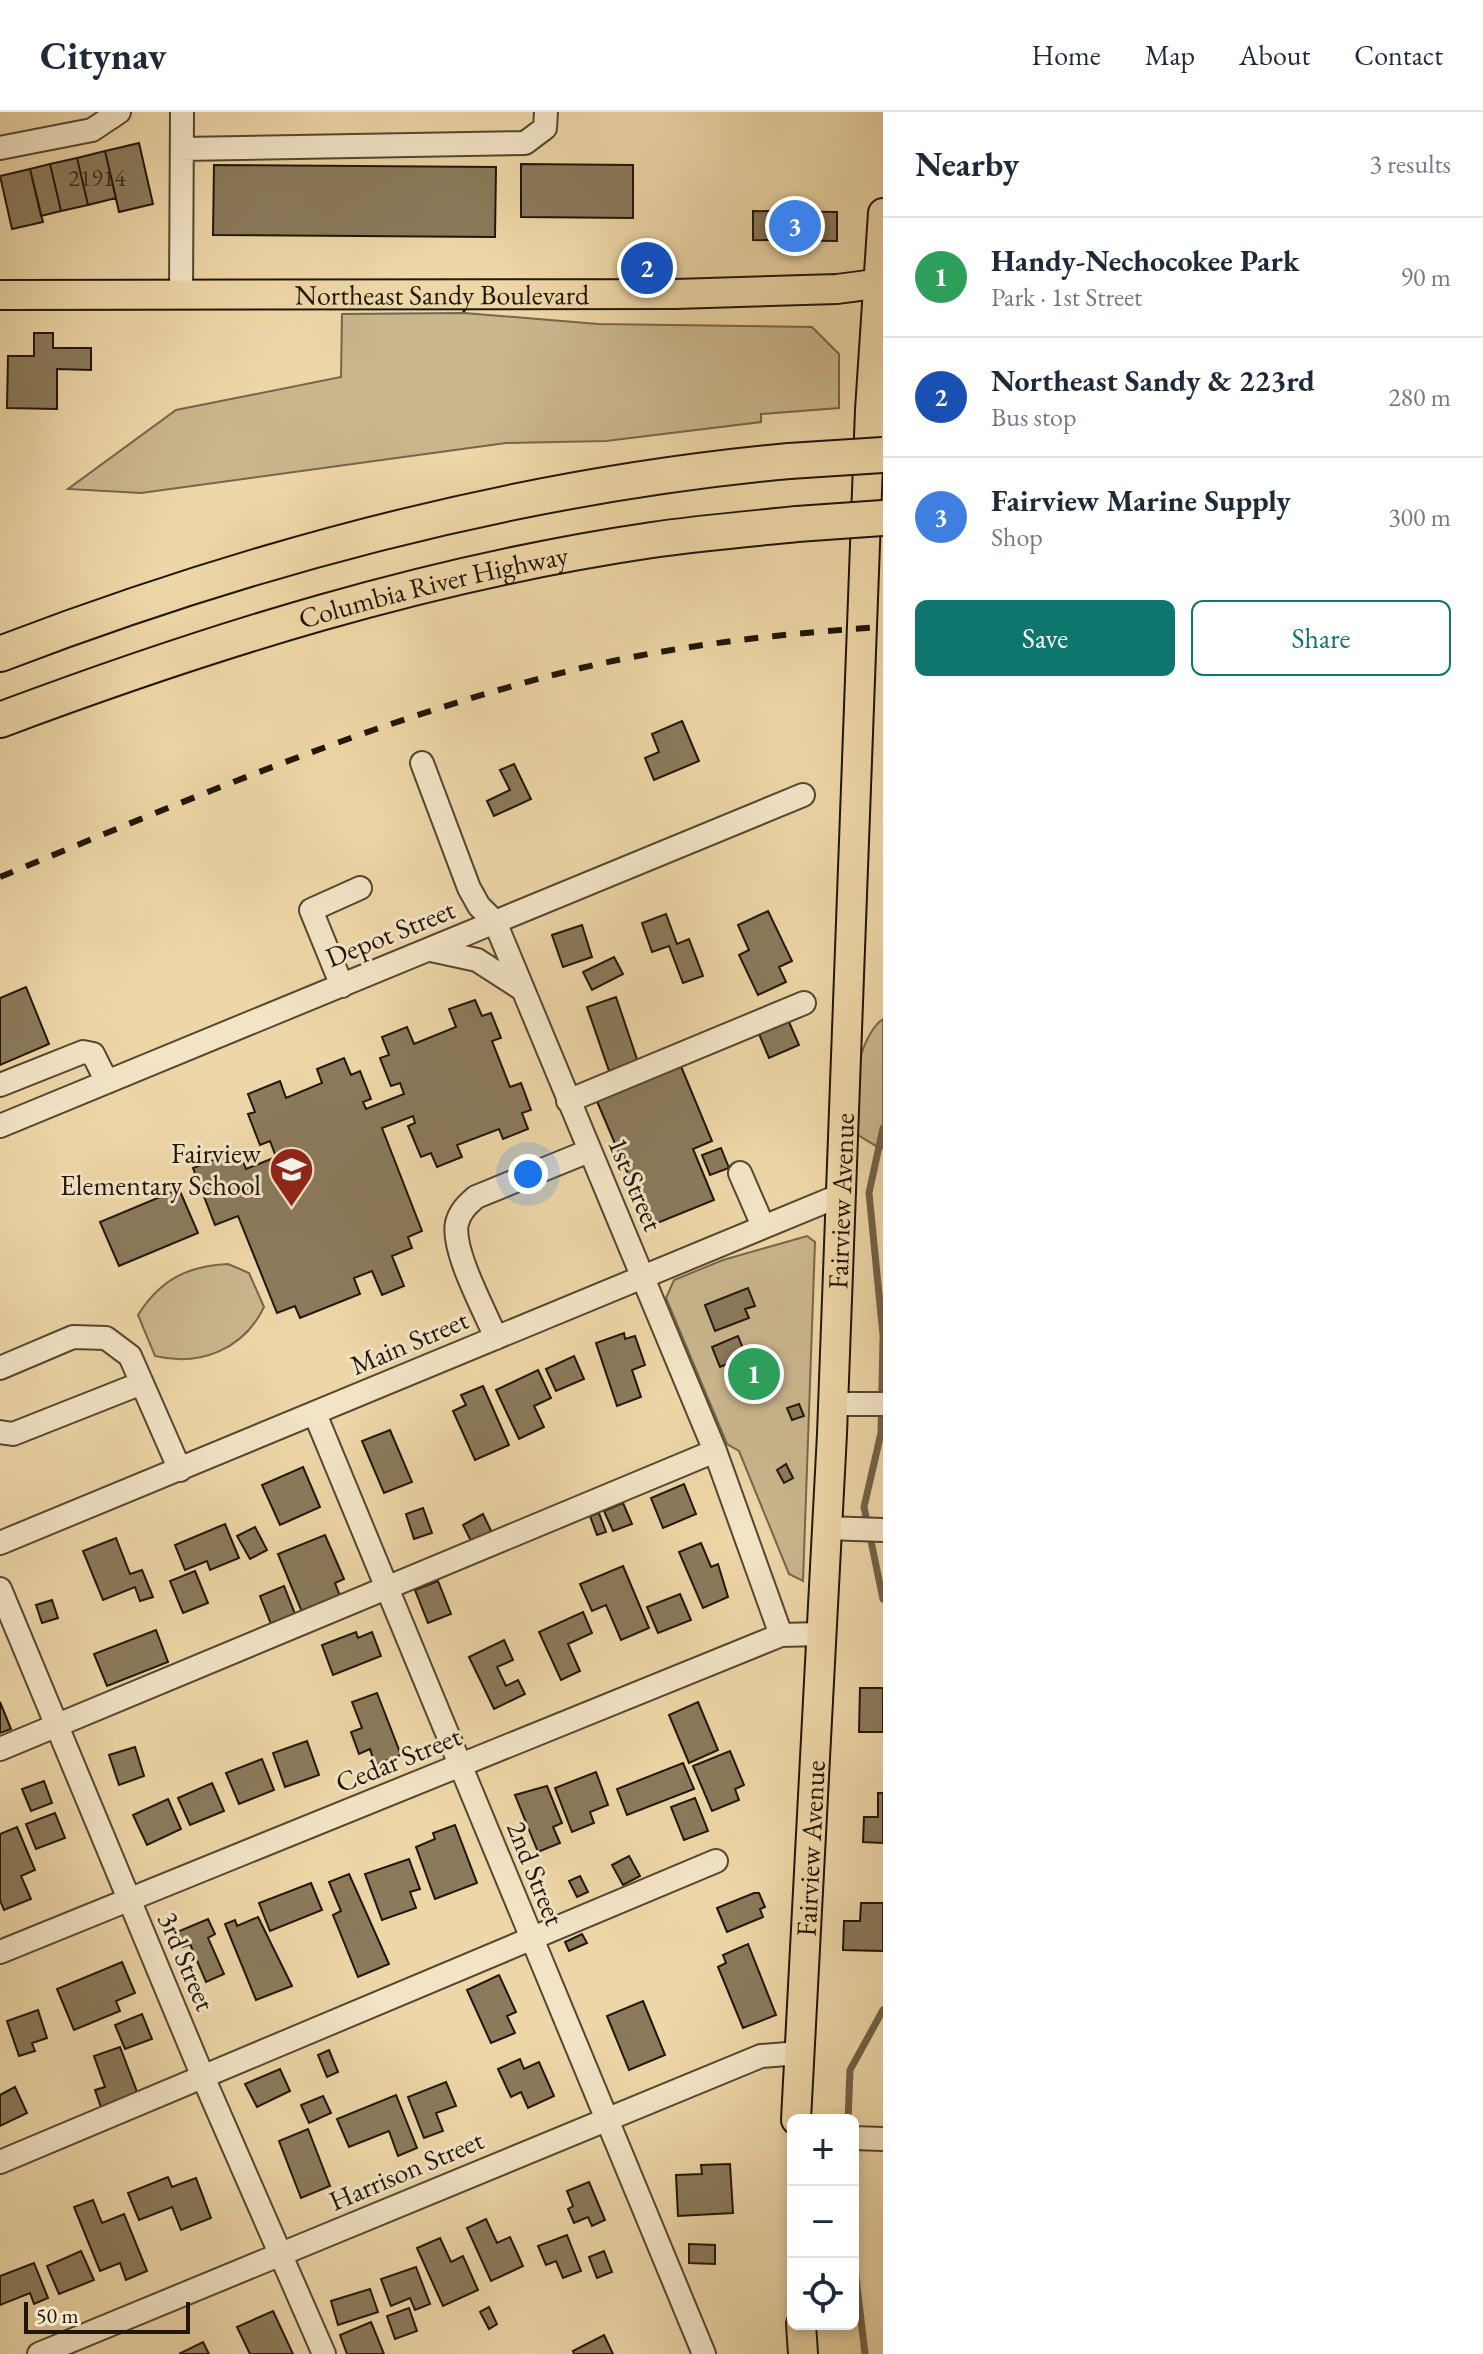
<!DOCTYPE html>
<meta charset="utf-8">
<style>
body{margin:0;font-family:"EB Garamond",serif;background:#f2f2f3;color:#1f2937}
.controls{position:absolute;right:24px;bottom:24px;display:grid;overflow:hidden;border-radius:12px;box-shadow:0 4px 12px #0003}
.controls button{width:72px;height:72px;display:grid;place-items:center;padding:0;border:0;border-bottom:2px solid #e0e1e3;background:#fff;color:#1f2937;font:40px sans-serif}
.scale{position:absolute;left:24px;bottom:20px;width:166px;box-sizing:border-box;padding-left:8px;border:4px solid #211608;border-top:0;font-size:22px;line-height:28px;white-space:nowrap;color:#211608;-webkit-text-stroke:6px #f3e4c6;paint-order:stroke}
.you{position:absolute;left:528px;top:1062px;width:28px;height:28px;margin:-20px;border:6px solid #fff;border-radius:50%;background:#1a73e8;box-shadow:0 0 0 12px #1a73e833}
.badge{display:grid;place-items:center;width:52px;height:52px;border-radius:50%;background:#0f766e;color:#fff;font-size:26px;font-weight:700}
.pin{position:absolute;translate:-50% -50%;border:4px solid #fff;box-shadow:0 2px 8px #0006}
.list{margin:0;padding:0;list-style:none}
h2{display:flex;justify-content:space-between;align-items:center;height:104px;margin:0;padding:0 32px;font-size:34px}
h2 small{font-size:26px;font-weight:400;color:#747a83}
.list li{display:grid;grid-template-columns:52px 1fr auto;gap:24px;align-items:center;box-sizing:border-box;height:120px;padding:0 32px;border-top:2px solid #e0e1e3}
.list b{display:block;font-size:30px;white-space:nowrap}
.list p{margin:0;font-size:26px;white-space:nowrap;color:#747a83}
.list em{font-size:26px;font-style:normal;color:#747a83}
.actions{display:flex;gap:16px;padding:24px 32px}
.actions a{flex:1;padding:18px 0;border:2px solid #0f766e;border-radius:12px;text-align:center;font-size:28px;color:#0f766e}
.actions .main{background:#0f766e;color:#fff}
.icon{flex:none;width:44px;height:44px;fill:none;stroke:currentColor;stroke-width:2;stroke-linecap:round;stroke-linejoin:round}
.map{position:relative;flex:none;width:883px;height:2242px;overflow:hidden}
header{display:flex;align-items:center;gap:48px;box-sizing:border-box;height:112px;padding:0 40px;background:#fff;border-bottom:2px solid #e0e1e3}
header strong{font-size:38px}
nav{display:flex;gap:44px;margin-inline-start:auto;font-size:28px}
main{display:flex}
aside{flex:1;background:#fff}
.map>svg:first-child{display:block}
.green{fill:#cab58c;stroke:#76664a;stroke-width:2}
.lines{fill:none;stroke-linecap:round;stroke-linejoin:round}
.stream{stroke:#726247;stroke-width:7}
.building{fill:#8b7a5b;stroke:#211608;stroke-width:2}
.minor-casing{stroke:#544630;stroke-width:26}
.major-casing{stroke:#211608;stroke-width:32}
.highway-casing{stroke:#211608;stroke-width:38}
.minor{stroke:#f3e4c6;stroke-width:22}
.major{stroke:#edd6a7;stroke-width:28}
.highway{stroke:#edd6a7;stroke-width:34}
.rail{stroke:#211608;stroke-width:6;stroke-dasharray:14 14;stroke-linecap:butt}
.highway-bridge-casing{stroke:#211608;stroke-width:38;stroke-linecap:butt}
.highway-bridge{stroke:#edd6a7;stroke-width:34}
.labels{text-anchor:middle;stroke-width:6;stroke-linejoin:round;paint-order:stroke}
.number-label{font-size:24px;fill:#3c2f1d}
.street-label{font-size:28px;fill:#211608;stroke:#f3e4c6}
.poi-label{font-size:28px;fill:#211608;stroke:#f3e4c6;text-anchor:end}
</style>
<header>
<strong>Citynav</strong>
<nav><a>Home</a><a>Map</a><a>About</a><a>Contact</a></nav>
</header>
<main>
<div class="map">
<svg width="883" height="2242" viewBox="0 0 883 2242">
<rect width="100%" height="100%" fill="#edd6a7"/>
<filter id="stains"><feTurbulence type="fractalNoise" baseFrequency=".0025" numOctaves="4"/><feColorMatrix values="0 0 0 0 .2 0 0 0 0 .09 0 0 0 0 .02 0 0 0 .5 -.17"/></filter>
<radialGradient id="worn" r=".72"><stop offset=".6" stop-color="#630" stop-opacity="0"/><stop offset="1" stop-color="#630" stop-opacity=".3"/></radialGradient>
<path class="green" d="M 464,201 L 598,212 L 812,215 L 839,242 L 839,296 L 761,302 L 761,310 L 606,329 L 506,331 L 141,381 L 68,377 L 176,298 L 341,265 L 342,202 Z
M 883,907 L 883,1036 L 881,1037 L 858,1023 C 856,1015 853,1006 852,997 C 850,974 863,920 883,907 Z
M 807,1124 L 815,1130 L 803,1469 L 789,1462 L 739,1339 L 727,1332 L 666,1186 L 674,1168 L 723,1148 Z
M 228,1152 L 249,1161 L 264,1195 C 244,1237 200,1255 155,1244 L 138,1203 C 160,1168 187,1154 228,1152 Z"/>
<g class="lines">
<path class="stream" d="M 883,1016 L 869,1081 L 883,1223
M 883,1226 L 881,1321 L 864,1395 L 883,1487
M 848,2008 L 850,1958 L 883,1898
M 853,2140 L 865,2242"/>
</g>
<path class="building" d="M 139,31 L 153,92 L 119,100 L 105,39 Z
M 105,39 L 116,86 L 88,93 L 77,46 Z
M 77,46 L 88,93 L 61,99 L 50,52 Z
M 50,52 L 61,99 L 41,104 L 30,57 Z
M 521,52 L 633,53 L 633,106 L 521,105 Z
M 214,53 L 496,55 L 495,125 L 213,123 Z
M 30,57 L 43,110 L 12,117 L 0,64 Z
M 753,99 L 837,100 L 837,129 L 753,128 Z
M 34,221 L 53,221 L 53,236 L 91,236 L 91,258 L 57,257 L 57,297 L 7,296 L 8,244 L 34,244 Z
M 682,609 L 699,649 L 654,668 L 645,646 L 659,640 L 652,622 Z
M 514,652 L 531,687 L 494,704 L 487,689 L 510,678 L 500,658 Z
M 768,799 L 792,849 L 779,855 L 786,870 L 758,883 L 739,843 L 749,838 L 738,813 Z
M 666,802 L 677,832 L 689,827 L 703,864 L 683,871 L 669,834 L 652,840 L 642,811 Z
M 582,813 L 592,845 L 563,855 L 552,823 Z
M 614,845 L 623,862 L 592,878 L 583,860 Z
M 26,875 L 49,932 L 0,953 L 0,886 Z
M 616,885 L 638,950 L 609,959 L 587,895 Z
M 475,888 L 482,904 L 491,901 L 501,926 L 492,929 L 510,975 L 521,971 L 531,998 L 522,1001 L 528,1017 L 503,1027 L 499,1017 L 457,1033 L 462,1045 L 437,1055 L 431,1041 L 421,1045 L 408,1014 L 415,1011 L 413,1004 L 382,1016 L 422,1119 L 408,1125 L 412,1136 L 392,1144 L 404,1174 L 382,1183 L 372,1159 L 354,1166 L 360,1182 L 300,1206 L 295,1194 L 277,1201 L 238,1104 L 215,1113 L 193,1056 L 239,1038 L 246,1057 L 276,1045 L 270,1029 L 260,1033 L 248,1002 L 255,1000 L 248,982 L 280,969 L 286,986 L 322,971 L 317,957 L 344,946 L 351,963 L 360,959 L 371,987 L 363,990 L 366,997 L 404,982 L 400,971 L 391,974 L 380,946 L 389,943 L 382,925 L 407,915 L 414,932 L 456,915 L 449,897 Z
M 789,910 L 799,933 L 769,946 L 759,922 Z
M 680,952 L 712,1029 L 693,1037 L 714,1088 L 650,1114 L 596,987 Z
M 721,1036 L 729,1056 L 710,1063 L 702,1043 Z
M 179,1077 L 198,1121 L 119,1154 L 100,1110 Z
M 748,1176 L 755,1194 L 745,1197 L 749,1206 L 715,1219 L 705,1193 Z
M 624,1221 L 625,1227 L 635,1224 L 645,1253 L 632,1258 L 641,1285 L 617,1294 L 596,1231 Z
M 738,1224 L 746,1244 L 720,1255 L 712,1235 Z
M 574,1244 L 584,1267 L 556,1279 L 546,1257 Z
M 538,1258 L 551,1286 L 534,1294 L 544,1315 L 519,1327 L 496,1278 Z
M 483,1274 L 509,1333 L 475,1348 L 453,1299 L 466,1293 L 461,1283 Z
M 799,1292 L 804,1304 L 792,1308 L 787,1296 Z
M 390,1318 L 412,1370 L 384,1381 L 362,1329 Z
M 786,1352 L 793,1366 L 784,1371 L 777,1358 Z
M 303,1355 L 320,1395 L 280,1413 L 262,1373 Z
M 684,1372 L 696,1402 L 663,1416 L 651,1386 Z
M 623,1391 L 632,1412 L 613,1419 L 604,1399 Z
M 423,1396 L 432,1421 L 414,1427 L 406,1402 Z
M 599,1401 L 606,1420 L 597,1423 L 590,1404 Z
M 483,1402 L 495,1427 L 475,1437 L 463,1413 Z
M 225,1412 L 239,1446 L 210,1458 L 207,1449 L 185,1458 L 175,1433 Z
M 255,1415 L 267,1438 L 250,1447 L 237,1424 Z
M 325,1423 L 344,1467 L 335,1471 L 340,1484 L 302,1500 L 278,1442 Z
M 116,1426 L 130,1462 L 142,1458 L 153,1485 L 140,1489 L 135,1475 L 103,1488 L 83,1439 Z
M 701,1431 L 711,1455 L 718,1452 L 728,1485 L 703,1496 L 679,1440 Z
M 623,1454 L 649,1516 L 621,1528 L 606,1493 L 592,1499 L 580,1472 Z
M 195,1459 L 208,1491 L 183,1501 L 170,1469 Z
M 438,1469 L 451,1502 L 428,1511 L 415,1478 Z
M 284,1474 L 295,1502 L 271,1512 L 260,1484 Z
M 680,1482 L 691,1508 L 658,1521 L 647,1495 Z
M 52,1488 L 58,1506 L 42,1511 L 36,1493 Z
M 583,1500 L 592,1521 L 568,1532 L 580,1559 L 561,1568 L 539,1520 Z
M 156,1518 L 168,1550 L 107,1574 L 94,1542 Z
M 356,1520 L 358,1526 L 372,1520 L 381,1544 L 333,1563 L 322,1533 Z
M 504,1528 L 513,1548 L 497,1555 L 506,1574 L 518,1568 L 525,1582 L 494,1597 L 469,1545 Z
M 860,1576 L 883,1576 L 883,1620 L 859,1620 Z
M 377,1581 L 401,1643 L 375,1653 L 370,1637 L 359,1642 L 351,1620 L 362,1616 L 352,1590 Z
M 0,1590 L 11,1617 L 0,1621 Z
M 698,1590 L 718,1638 L 689,1651 L 669,1603 Z
M 307,1629 L 319,1663 L 285,1675 L 273,1641 Z
M 135,1635 L 144,1664 L 119,1673 L 109,1643 Z
M 730,1639 L 744,1673 L 735,1677 L 739,1688 L 712,1699 L 693,1654 Z
M 262,1647 L 274,1678 L 239,1692 L 226,1661 Z
M 683,1651 L 694,1677 L 627,1703 L 617,1677 Z
M 596,1660 L 608,1693 L 590,1700 L 594,1711 L 572,1720 L 555,1676 Z
M 44,1669 L 52,1691 L 31,1699 L 22,1677 Z
M 212,1671 L 224,1699 L 190,1713 L 178,1686 Z
M 547,1674 L 562,1711 L 553,1715 L 560,1731 L 538,1740 L 515,1683 Z
M 878,1681 L 883,1681 L 883,1731 L 863,1730 L 864,1705 L 878,1705 Z
M 695,1686 L 708,1719 L 684,1728 L 671,1695 Z
M 168,1687 L 181,1717 L 147,1733 L 133,1703 Z
M 55,1701 L 65,1726 L 36,1737 L 26,1712 Z
M 455,1713 L 477,1771 L 435,1787 L 416,1735 L 435,1727 L 433,1721 Z
M 17,1715 L 35,1758 L 21,1764 L 31,1787 L 4,1798 L 0,1788 L 0,1722 Z
M 629,1744 L 640,1764 L 623,1773 L 612,1753 Z
M 409,1747 L 420,1777 L 410,1780 L 416,1796 L 382,1808 L 365,1762 Z
M 349,1762 L 389,1852 L 358,1865 L 333,1803 L 341,1799 L 329,1770 Z
M 580,1764 L 588,1780 L 577,1785 L 569,1769 Z
M 311,1771 L 322,1798 L 270,1819 L 259,1791 Z
M 754,1781 L 759,1781 L 765,1795 L 760,1797 L 763,1805 L 727,1820 L 717,1796 Z
M 861,1791 L 883,1791 L 883,1839 L 843,1838 L 844,1809 L 860,1809 Z
M 258,1805 L 292,1874 L 256,1888 L 225,1812 L 235,1808 L 237,1814 Z
M 208,1807 L 215,1822 L 208,1826 L 224,1862 L 206,1870 L 190,1832 L 183,1835 L 177,1820 Z
M 582,1822 L 587,1831 L 569,1839 L 565,1830 Z
M 748,1832 L 776,1903 L 743,1916 L 718,1855 L 726,1851 L 723,1843 Z
M 122,1850 L 135,1881 L 116,1889 L 120,1899 L 74,1918 L 57,1877 Z
M 499,1863 L 516,1900 L 507,1904 L 515,1921 L 491,1931 L 467,1878 Z
M 643,1889 L 665,1943 L 629,1958 L 607,1904 Z
M 38,1898 L 47,1926 L 32,1931 L 35,1939 L 19,1944 L 7,1909 Z
M 142,1902 L 152,1927 L 125,1937 L 115,1913 Z
M 120,1935 L 139,1985 L 102,1998 L 95,1978 L 105,1975 L 94,1944 Z
M 329,1938 L 338,1960 L 327,1965 L 318,1943 Z
M 520,1947 L 524,1957 L 539,1950 L 554,1984 L 528,1996 L 521,1980 L 511,1985 L 498,1957 Z
M 280,1957 L 290,1979 L 257,1995 L 245,1972 Z
M 446,1970 L 456,1994 L 436,2001 L 443,2019 L 424,2026 L 408,1985 Z
M 15,1975 L 27,2001 L 0,2014 L 0,1983 Z
M 396,1983 L 417,2036 L 398,2044 L 389,2019 L 349,2035 L 337,2007 Z
M 323,1984 L 331,2001 L 309,2011 L 301,1993 Z
M 308,2017 L 330,2074 L 301,2086 L 279,2029 Z
M 730,2052 L 733,2101 L 678,2104 L 676,2063 L 702,2062 L 701,2053 Z
M 168,2065 L 172,2075 L 196,2066 L 211,2106 L 181,2118 L 172,2095 L 139,2108 L 128,2081 Z
M 589,2070 L 605,2108 L 592,2114 L 588,2105 L 574,2111 L 568,2097 L 573,2094 L 567,2079 Z
M 93,2088 L 102,2111 L 124,2102 L 147,2159 L 126,2168 L 120,2151 L 100,2159 L 74,2095 Z
M 486,2107 L 497,2131 L 510,2125 L 523,2154 L 491,2169 L 467,2116 Z
M 567,2123 L 581,2159 L 563,2166 L 556,2149 L 546,2153 L 538,2134 Z
M 440,2126 L 451,2150 L 463,2144 L 478,2178 L 443,2194 L 417,2136 Z
M 689,2132 L 715,2133 L 715,2152 L 689,2151 Z
M 81,2139 L 94,2168 L 59,2182 L 47,2154 Z
M 604,2139 L 612,2160 L 597,2166 L 589,2145 Z
M 34,2151 L 48,2186 L 34,2192 L 30,2181 L 0,2193 L 0,2164 Z
M 416,2155 L 430,2192 L 415,2198 L 410,2186 L 391,2194 L 381,2167 Z
M 370,2177 L 378,2200 L 338,2213 L 331,2189 Z
M 489,2195 L 497,2212 L 489,2217 L 480,2200 Z
M 409,2196 L 417,2219 L 395,2227 L 387,2204 Z
M 273,2199 L 293,2242 L 250,2242 L 237,2215 Z
M 371,2210 L 384,2242 L 347,2242 L 340,2223 Z
M 604,2223 L 613,2242 L 574,2242 L 573,2239 Z
M 203,2230 L 209,2242 L 179,2242 Z"/>
<g class="lines">
<defs>
<path id="minor" d="M 0,36 L 92,18 L 119,0
M 182,37 L 525,31 L 545,16 L 546,0
M 181,181 L 182,0
M 422,651 L 469,776 L 479,794 L 495,810 L 715,1339 L 781,1523
M 431,838 L 477,848 L 522,877
M 342,874 L 311,798 L 360,776
M 0,973 L 83,940 L 93,942 L 107,970
M 568,989 L 804,891
M 0,1014 L 803,683
M 740,1061 L 763,1114
M 496,1226 C 485,1199 451,1138 457,1111 C 460,1099 467,1093 476,1085 L 589,1039
M 0,1256 L 73,1225 L 106,1226 L 130,1244 L 180,1358
M 833,1292 L 883,1292
M 315,1302 L 704,2242
M 0,1320 L 13,1322 L 142,1271
M 827,1416 L 883,1418
M 0,1431 L 841,1083
M 0,1477 L 203,1965 L 324,2242
M 0,1637 L 715,1339
M 0,1840 L 781,1523 L 821,1522
M 853,2026 L 883,2027
M 0,2050 L 716,1749
M 39,2242 L 761,1944 L 799,1941"/>
<g id="major">
<path id="s1" d="M 0,183 L 675,182 L 837,177 L 883,171"/>
<path id="s2" d="M 796,2008 L 832,1322 L 870,298 L 883,101"/>
<path d="M 801,2212 L 803,2242"/>
</g>
<g id="highway">
<path d="M 0,542 C 254,445 517,374 789,349"/>
<path id="s3" d="M 0,608 C 211,529 428,461 652,428 C 700,421 749,417 797,412"/>
</g>
</defs>
<use href="#minor" class="minor-casing"/>
<use href="#major" class="major-casing"/>
<use href="#highway" class="highway-casing"/>
<use href="#minor" class="minor"/>
<use href="#major" class="major"/>
<use href="#highway" class="highway"/>
<path class="rail" d="M 0,765 C 182,690 362,613 553,563 C 660,535 772,522 883,515"/>
<defs>
<path id="highway-bridge" d="M 789,349 L 883,343
M 797,412 L 883,406"/>
</defs>
<use href="#highway-bridge" class="highway-bridge-casing"/>
<use href="#highway-bridge" class="highway-bridge"/>
</g>
<defs>
<symbol id="school-pin" viewBox="-11 -11 22 30"><path d="M0 17L-7.5 6A9.5 9.5 0 1 1 7.5 6Z" fill="#8f2418" stroke="#f3e4c6"/><path d="M0-5L7-2L0 1L-7-2ZM-4 1L0 2.5L4 1V4Q0 6-4 4Z" fill="#fff"/></symbol>
</defs>
<g fill-rule="evenodd">
<use href="#school-pin" x="266" y="1032" width="51" height="69"/>
</g>
<g class="labels">
<g class="number-label">
<text x="97" y="74">21914</text>
</g>
<g class="street-label">
<text dy="10" stroke="none"><textPath href="#s1" startOffset="442">Northeast Sandy Boulevard</textPath></text>
<text dy="10" stroke="none"><textPath href="#s3" startOffset="454">Columbia River Highway</textPath></text>
<text transform="translate(390 821) rotate(-22)" y="10">Depot Street</text>
<text transform="translate(636 1072) rotate(67)" y="10">1st Street</text>
<text dy="10" stroke="none"><textPath href="#s2" startOffset="920">Fairview Avenue</textPath></text>
<text transform="translate(409 1230) rotate(-23)" y="10">Main Street</text>
<text transform="translate(398 1647) rotate(-22)" y="10">Cedar Street</text>
<text dy="10" stroke="none"><textPath href="#s2" startOffset="272">Fairview Avenue</textPath></text>
<text transform="translate(536 1761) rotate(68)" y="10">2nd Street</text>
<text transform="translate(187 1849) rotate(67)" y="10">3rd Street</text>
<text transform="translate(406 2058) rotate(-23)" y="10">Harrison Street</text>
</g>
<g class="poi-label">
<text x="261" y="1051">Fairview<tspan x="261" dy="32">Elementary School</tspan></text>
</g>
</g>
<rect width="100%" height="100%" filter="url(#stains)"/>
<rect width="100%" height="100%" fill="url(#worn)"/>
</svg>
<div class="controls">
<button>+</button>
<button>−</button>
<button><svg class="icon" aria-label="locate" viewBox="0 0 24 24"><circle cx="12" cy="12" r="6"/><path d="M12 2v4M12 18v4M2 12h4M18 12h4"/></svg></button>
</div>
<div class="scale">50 m</div>
<div class="you"></div>
<div class="pin badge" style="left:754px;top:1262px;background:#2e9e5b">1</div>
<div class="pin badge" style="left:647px;top:156px;background:#1a4fb4">2</div>
<div class="pin badge" style="left:795px;top:114px;background:#3f7fe0">3</div>
</div>
<aside>
<h2>Nearby<small>3 results</small></h2>
<ul class="list">
<li><span class="badge" style="background:#2e9e5b">1</span><div><b>Handy-Nechocokee Park</b><p>Park · 1st Street</p></div><em>90 m</em></li>
<li><span class="badge" style="background:#1a4fb4">2</span><div><b>Northeast Sandy &amp; 223rd</b><p>Bus stop</p></div><em>280 m</em></li>
<li><span class="badge" style="background:#3f7fe0">3</span><div><b>Fairview Marine Supply</b><p>Shop</p></div><em>300 m</em></li>
</ul>
<div class="actions"><a class="main">Save</a><a>Share</a></div>
</aside>
</main>
